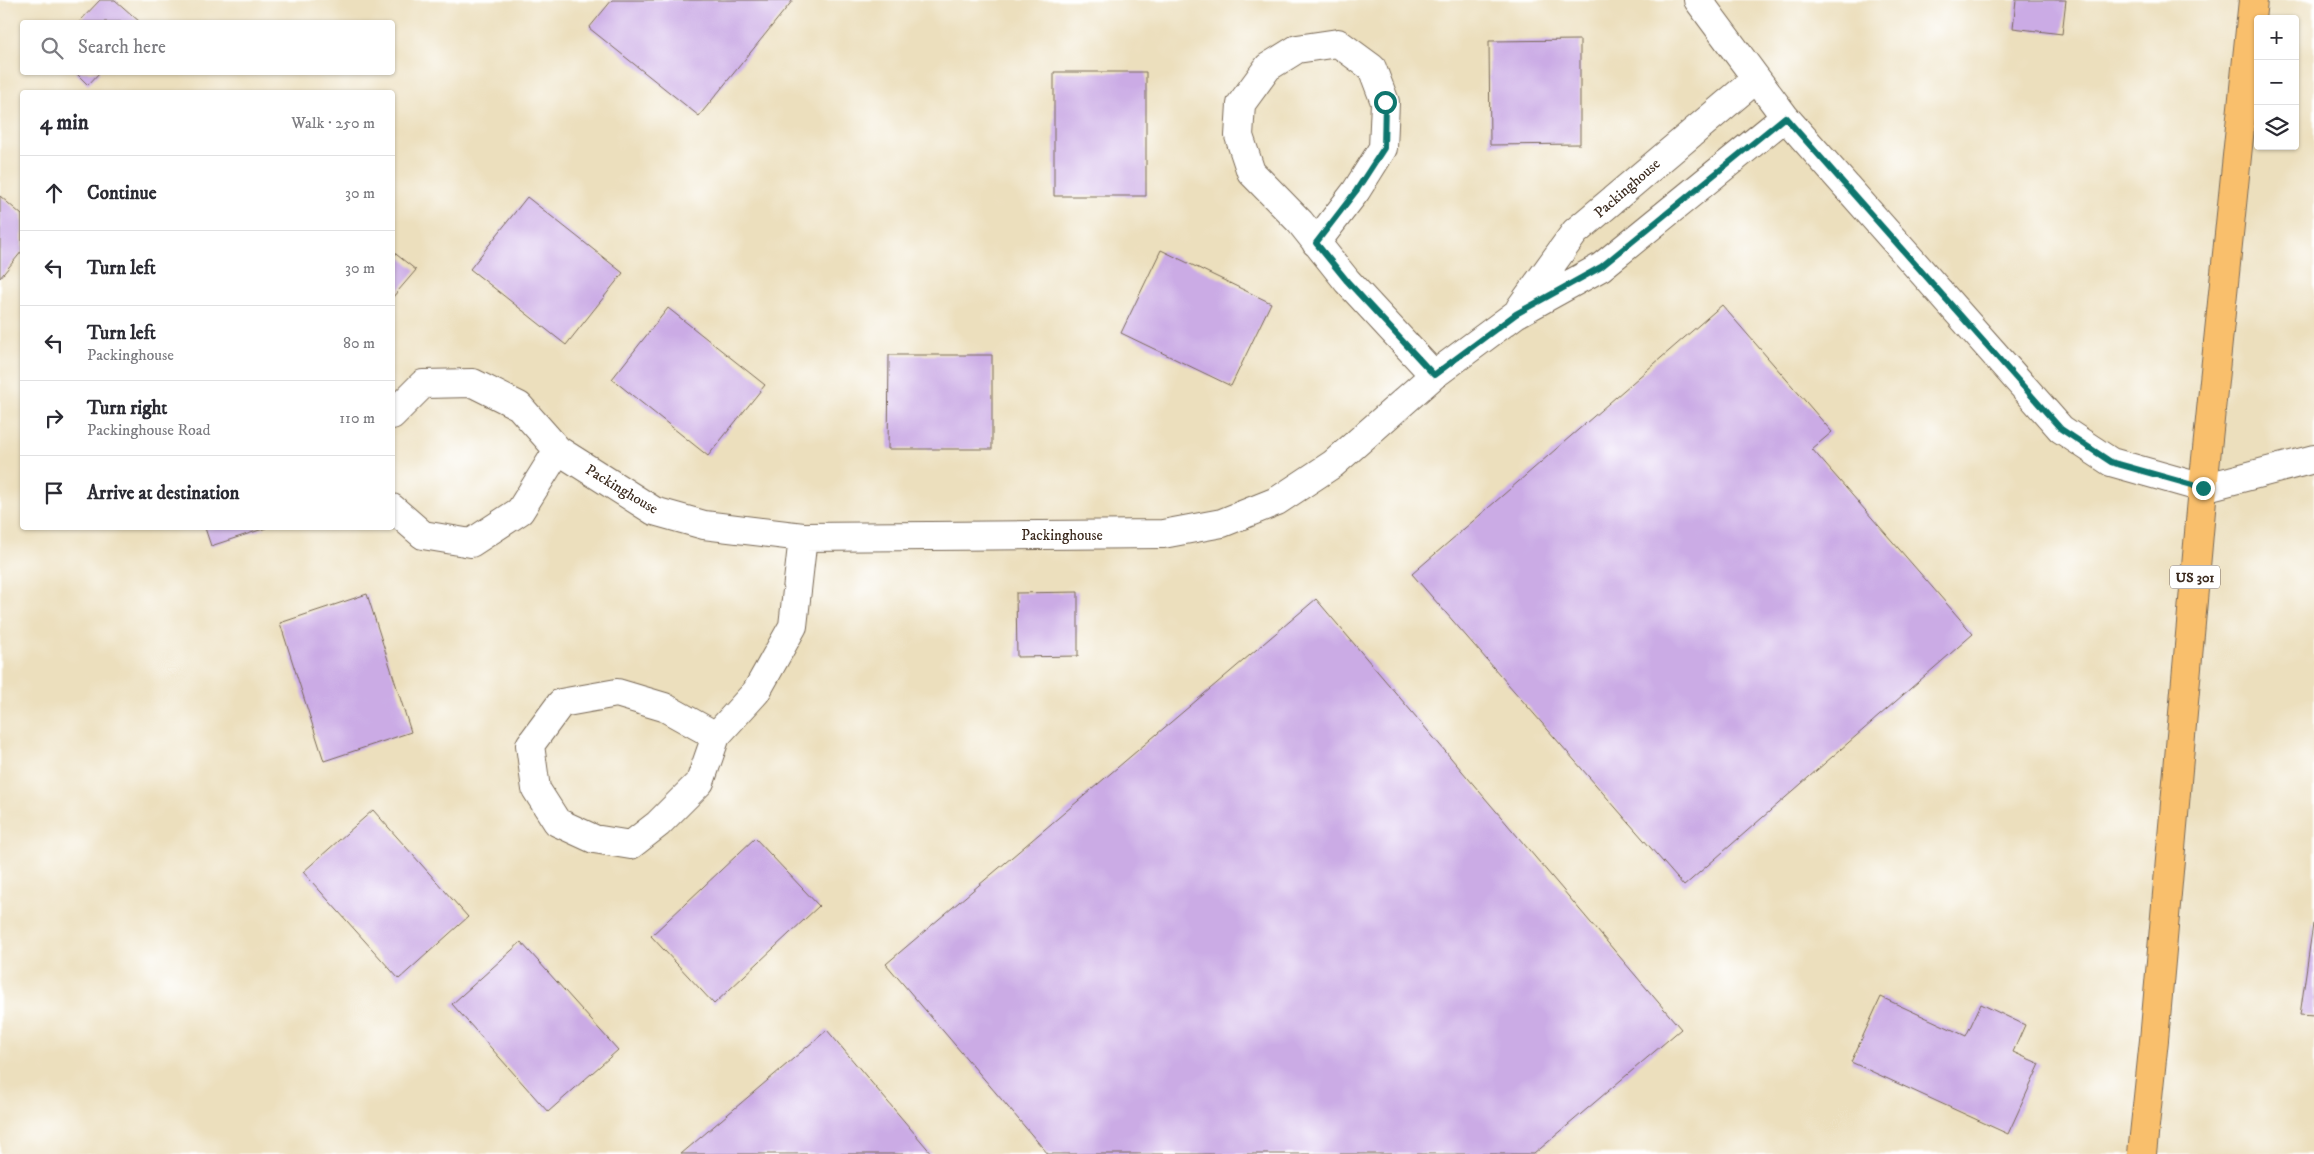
<!DOCTYPE html>
<meta charset="utf-8">
<style>
body{margin:0;font-family:"IM FELL DW Pica",serif;background:#f2f2f3;color:#2b2b33}
.controls{position:absolute;right:15px;top:15px;display:grid;overflow:hidden;border-radius:5px;box-shadow:0 1px 4px #0004}
.controls button{width:45px;height:45px;display:grid;place-items:center;padding:0;border:0;border-bottom:1px solid #e1e1e2;background:#fff;color:#2b2b33;font:25px sans-serif}
.stop{position:absolute;width:15px;height:15px;margin:-11px;border:4px solid #0f766e;border-radius:50%;background:#fff}
.stop.end{background:#0f766e;border-color:#fff;box-shadow:0 1px 5px #0008}
.list{margin:0;padding:0;list-style:none}
h2{display:flex;justify-content:space-between;align-items:center;height:65px;margin:0;padding:0 20px;font-size:21px}
h2 small{font-size:16px;font-weight:400;color:#7c7c81}
.list li{display:grid;grid-template-columns:32px 1fr auto;gap:15px;align-items:center;box-sizing:border-box;height:75px;padding:0 20px;border-top:1px solid #e1e1e2}
.list b{display:block;font-size:19px;white-space:nowrap}
.list p{margin:0;font-size:16px;white-space:nowrap;color:#7c7c81}
.list em{font-size:16px;font-style:normal;color:#7c7c81}
.icon{flex:none;width:28px;height:28px;fill:none;stroke:currentColor;stroke-width:2;stroke-linecap:round;stroke-linejoin:round}
.map{position:relative;flex:none;width:2314px;height:1154px;overflow:hidden}
.search{position:absolute;background:#fff;box-shadow:0 1px 4px #0004;left:20px;top:20px;width:375px;height:55px;display:flex;align-items:center;gap:12px;box-sizing:border-box;padding:0 18px;border-radius:5px;color:#7c7c81;font-size:19px}
.panel{position:absolute;background:#fff;box-shadow:0 1px 4px #0004;left:20px;top:90px;width:375px;height:440px;border-radius:5px}
.map>svg:first-child{display:block}
.building{fill:#cbabe5}
.lines{fill:none;stroke-linecap:round;stroke-linejoin:round}
.minor-casing{stroke:#796956;stroke-width:30}
.primary-casing{stroke:#796956;stroke-width:30}
.minor{stroke:#fff;stroke-width:28}
.primary{stroke:#f9bf6c;stroke-width:28}
.route{stroke:#0f766e;stroke-width:6}
.labels{text-anchor:middle;stroke-width:4;stroke-linejoin:round;paint-order:stroke}
.shield{fill:#fff;stroke:#766a62;stroke-width:1}
.shield-label{font-size:14px;font-weight:bold;fill:#3b2a1e}
.street-label{font-size:15px;fill:#3b2a1e;stroke:#fff}
</style>
<div class="map">
<svg width="2314" height="1154" viewBox="0 0 2314 1154">
<rect width="100%" height="100%" fill="#fff"/>
<filter id="ink" filterUnits="userSpaceOnUse"><feTurbulence type="fractalNoise" baseFrequency=".02" numOctaves="2"/><feDisplacementMap in="SourceGraphic" scale="10" xChannelSelector="R" yChannelSelector="G"/><feConvolveMatrix kernelMatrix="1 2 1 2 8 2 1 2 1" color-interpolation-filters="sRGB"/></filter>
<filter id="wash" filterUnits="userSpaceOnUse"><feTurbulence type="fractalNoise" baseFrequency=".0096" numOctaves="4" result="noise"/><feDisplacementMap in="SourceGraphic" scale="20" xChannelSelector="R" yChannelSelector="G"/><feGaussianBlur stdDeviation="1.12" result="paint"/><feColorMatrix in="noise" values="0 0 0 0 0 0 0 0 0 0 0 0 0 0 0 0 0 1.4 0 .05"/><feComposite in="paint" operator="in"/></filter>
<g filter="url(#wash)">
<rect width="100%" height="100%" fill="#ecdfbd"/>
<g id="blocks">
<path class="building" d="M 100,0 L 115,0 L 140,22 L 79,22 Z
M 612,0 L 793,0 L 699,116 L 589,28 Z
M 2016,0 L 2066,0 L 2062,34 L 2013,28 Z
M 1580,40 L 1580,144 L 1490,145 L 1489,41 Z
M 75,72 L 100,72 L 88,85 Z
M 1054,72 L 1146,72 L 1146,196 L 1054,196 Z
M 0,196 L 22,215 L 22,251 L 0,278 Z
M 527,197 L 623,273 L 566,345 L 470,269 Z
M 1161,250 L 1271,303 L 1231,386 L 1121,333 Z
M 392,251 L 416,270 L 392,298 Z
M 1722,305 L 1832,432 L 1812,449 L 1973,634 L 1684,886 L 1412,574 Z
M 668,308 L 765,385 L 708,456 L 612,379 Z
M 889,355 L 992,355 L 992,449 L 888,449 Z
M 205,528 L 266,528 L 211,546 Z
M 1078,592 L 1078,656 L 1017,657 L 1016,593 Z
M 367,594 L 411,732 L 324,761 L 280,623 Z
M 1316,599 L 1681,1029 L 1534,1154 L 1048,1154 L 886,964 Z
M 373,810 L 468,917 L 399,979 L 303,872 Z
M 755,838 L 819,906 L 714,1004 L 651,936 Z
M 2313,924 L 2314,924 L 2314,1016 L 2300,1015 Z
M 521,942 L 618,1050 L 548,1112 L 452,1004 Z
M 1881,997 L 1966,1036 L 1981,1004 L 2025,1025 L 2013,1052 L 2040,1064 L 2008,1134 L 1851,1062 Z
M 827,1030 L 932,1154 L 681,1154 Z"/>
</g>
</g>
<g filter="url(#ink)">
<use href="#blocks" fill-opacity="0" stroke="#796956" stroke-width="1"/>
<g class="lines">
<defs>
<path id="minor" d="M 1698,0 L 1785,117 L 2061,429 L 2111,462 L 2203,488 L 2314,459
M 1316,243 L 1356,191 L 1383,148 L 1385,102 L 1372,68 L 1338,43 L 1297,49 L 1268,67 L 1241,104 L 1239,136 L 1251,172 L 1300,222 L 1347,281 L 1434,375
M 1520,308 L 1575,232 L 1756,79
M 392,415 L 423,384 L 473,383 L 519,406 L 558,450 L 520,511 L 471,543 L 423,535 L 392,508
M 558,450 L 654,511 L 704,525 L 803,537 L 1163,534 L 1222,523 L 1277,501 L 1333,464 L 1434,375 L 1516,314 L 1601,267 L 1785,117
M 716,736 L 664,707 L 617,693 L 561,703 L 530,745 L 536,789 L 557,822 L 594,839 L 631,845 L 658,824 L 700,782 L 716,736 L 756,692 L 793,626 L 803,537"/>
<path id="primary" d="M 2142,1154 L 2154,1040 L 2203,488 L 2253,0"/>
</defs>
<use href="#minor" class="minor-casing"/>
<use href="#primary" class="primary-casing"/>
<use href="#minor" class="minor"/>
<use href="#primary" class="primary"/>
</g>
</g>
<g class="lines" filter="url(#ink)">
<path class="route" d="M 1385,102 L 1384,148 L 1356,191 L 1316,243 L 1347,281 L 1434,375 L 1516,314 L 1601,267 L 1785,117 L 2061,429 L 2111,462 L 2203,488"/>
</g>
<g class="labels">
<rect class="shield" x="2170" y="565.5" width="50" height="23" rx="4"/>
<g class="shield-label">
<text x="2195" y="582">US 301</text>
</g>
<g class="street-label">
<text transform="translate(1627 188) rotate(-41)" y="5">Packinghouse</text>
<text transform="translate(622 489) rotate(31)" y="5">Packinghouse</text>
<text x="1062" y="540">Packinghouse</text>
</g>
</g>
</svg>
<div class="controls">
<button>+</button>
<button>−</button>
<button><svg class="icon" aria-label="layers" viewBox="0 0 24 24"><path d="M12 4l9 5-9 5-9-5zM3 14l9 5 9-5"/></svg></button>
</div>
<div class="stop" style="left:1385px;top:102px"></div>
<div class="stop end" style="left:2203px;top:488px"></div>
<div class="search"><svg class="icon" aria-label="search" viewBox="0 0 24 24"><circle cx="10" cy="10" r="6"/><path d="M15 15l6 6"/></svg>Search here</div>
<section class="panel">
<h2>4 min<small>Walk · 250 m</small></h2>
<ul class="list">
<li><svg class="icon" aria-label="ahead" viewBox="0 0 24 24"><path d="M12 20V5M6 11l6-6 6 6"/></svg><div><b>Continue</b></div><em>30 m</em></li>
<li><svg class="icon" aria-label="left" viewBox="0 0 24 24"><path d="M17 20v-9H6M10 6l-5 5 5 5"/></svg><div><b>Turn left</b></div><em>30 m</em></li>
<li><svg class="icon" aria-label="left" viewBox="0 0 24 24"><path d="M17 20v-9H6M10 6l-5 5 5 5"/></svg><div><b>Turn left</b><p>Packinghouse</p></div><em>80 m</em></li>
<li><svg class="icon" aria-label="right" viewBox="0 0 24 24"><path d="M7 20v-9h11M14 6l5 5-5 5"/></svg><div><b>Turn right</b><p>Packinghouse Road</p></div><em>110 m</em></li>
<li><svg class="icon" aria-label="arrive" viewBox="0 0 24 24"><path d="M6 21V4h12l-3 4 3 4H6"/></svg><div><b>Arrive at destination</b></div></li>
</ul>
</section>
</div>
